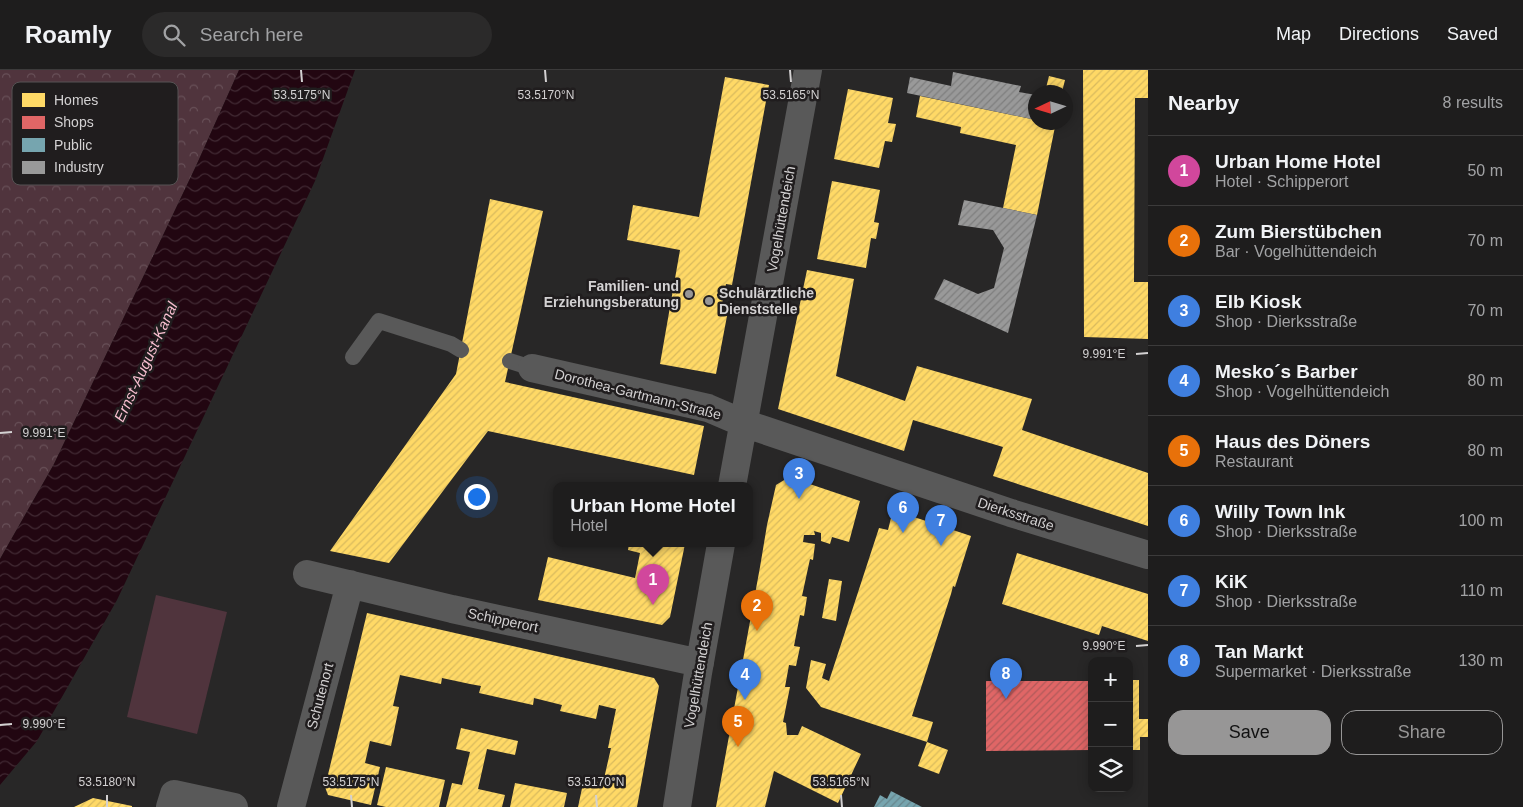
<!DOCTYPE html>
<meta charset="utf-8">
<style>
body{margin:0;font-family:Helvetica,sans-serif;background:#2b2a2a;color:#f1f3f6}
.controls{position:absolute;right:15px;bottom:15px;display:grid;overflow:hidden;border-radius:10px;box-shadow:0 2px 12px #0003}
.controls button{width:45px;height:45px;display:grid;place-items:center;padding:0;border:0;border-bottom:1px solid #3c3b3b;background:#1e1d1d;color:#f1f3f6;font:25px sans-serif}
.compass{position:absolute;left:1028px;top:15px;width:45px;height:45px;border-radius:50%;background:#1e1d1d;box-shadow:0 2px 12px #0003;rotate:266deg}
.you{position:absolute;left:476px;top:426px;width:18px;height:18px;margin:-12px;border:4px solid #fff;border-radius:50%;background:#1a73e8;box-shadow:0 0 0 8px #1a73e833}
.badge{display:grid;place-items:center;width:32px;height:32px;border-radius:50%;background:#979696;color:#fff;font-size:16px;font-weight:700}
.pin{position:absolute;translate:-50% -41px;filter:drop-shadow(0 1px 2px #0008)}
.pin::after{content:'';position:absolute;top:26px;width:18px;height:15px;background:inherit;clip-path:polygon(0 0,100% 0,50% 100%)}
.popup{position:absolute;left:553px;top:412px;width:200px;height:65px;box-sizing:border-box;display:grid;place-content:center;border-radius:10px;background:#1e1d1d;filter:drop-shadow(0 1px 4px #0005);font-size:16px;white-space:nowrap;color:#a1a2a4}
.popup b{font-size:19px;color:#f1f3f6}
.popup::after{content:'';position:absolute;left:50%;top:100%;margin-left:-10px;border:10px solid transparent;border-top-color:#1e1d1d}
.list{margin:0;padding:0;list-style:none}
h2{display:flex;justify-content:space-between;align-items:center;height:65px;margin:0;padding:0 20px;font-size:21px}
h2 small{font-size:16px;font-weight:400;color:#a1a2a4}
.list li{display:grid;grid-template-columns:32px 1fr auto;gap:15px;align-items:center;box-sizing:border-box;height:70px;padding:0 20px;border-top:1px solid #3c3b3b}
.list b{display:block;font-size:19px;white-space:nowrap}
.list p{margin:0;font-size:16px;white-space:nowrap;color:#a1a2a4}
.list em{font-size:16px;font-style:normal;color:#a1a2a4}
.actions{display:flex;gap:10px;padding:15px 20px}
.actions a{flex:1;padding:11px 0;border:1px solid #979696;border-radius:15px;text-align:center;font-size:18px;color:#979696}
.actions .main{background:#979696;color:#111}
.icon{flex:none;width:28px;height:28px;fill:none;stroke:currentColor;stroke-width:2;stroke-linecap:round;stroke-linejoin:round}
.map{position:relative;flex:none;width:1148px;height:737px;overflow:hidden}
header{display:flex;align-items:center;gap:30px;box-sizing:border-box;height:70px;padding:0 25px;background:#1e1d1d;border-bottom:1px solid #3c3b3b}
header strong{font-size:24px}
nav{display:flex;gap:28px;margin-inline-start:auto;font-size:18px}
.search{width:350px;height:45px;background:#2b2a2a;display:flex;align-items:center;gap:12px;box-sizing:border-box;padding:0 18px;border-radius:28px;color:#a1a2a4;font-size:19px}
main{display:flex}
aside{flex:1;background:#1e1d1d}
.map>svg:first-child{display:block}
.grass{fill:#50343d}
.forest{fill:url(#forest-crowns)}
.water{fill:url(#water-waves)}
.homes{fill:url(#homes-hatch)}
.shops{fill:url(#shops-hatch)}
.public{fill:url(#public-hatch)}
.industry{fill:url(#industry-hatch)}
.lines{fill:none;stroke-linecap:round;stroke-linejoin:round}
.lane{stroke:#595959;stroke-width:16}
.street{stroke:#595959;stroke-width:28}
.ticks{fill:none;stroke:#d3d1d2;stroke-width:2}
.poi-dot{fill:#979696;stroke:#201d1e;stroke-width:2}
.labels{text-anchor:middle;stroke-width:5;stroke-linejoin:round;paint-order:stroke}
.street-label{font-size:14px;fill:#d3d1d2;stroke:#201d1e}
.poi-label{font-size:14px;font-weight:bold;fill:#d3d1d2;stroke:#201d1e;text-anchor:end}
.water-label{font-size:15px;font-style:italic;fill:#f7becf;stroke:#201d1e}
.key{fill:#201d1e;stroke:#565354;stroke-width:1}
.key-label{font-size:14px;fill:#d3d1d2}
.ticks-label{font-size:12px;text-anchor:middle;fill:#d3d1d2;stroke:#201d1e;stroke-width:5;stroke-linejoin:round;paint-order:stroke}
</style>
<header>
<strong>Roamly</strong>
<div class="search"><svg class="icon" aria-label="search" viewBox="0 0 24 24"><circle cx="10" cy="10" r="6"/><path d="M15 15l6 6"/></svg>Search here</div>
<nav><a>Map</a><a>Directions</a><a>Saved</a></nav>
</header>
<main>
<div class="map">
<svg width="1148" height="737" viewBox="0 0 1148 737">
<defs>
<pattern id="forest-crowns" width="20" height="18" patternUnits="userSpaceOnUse" patternTransform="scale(1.25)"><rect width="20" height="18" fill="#50343d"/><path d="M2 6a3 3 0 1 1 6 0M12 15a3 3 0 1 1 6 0" fill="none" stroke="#685058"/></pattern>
<pattern id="water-waves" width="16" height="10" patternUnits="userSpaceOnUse" patternTransform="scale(1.25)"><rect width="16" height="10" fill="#220611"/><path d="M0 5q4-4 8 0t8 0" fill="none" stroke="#412933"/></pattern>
<pattern id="homes-hatch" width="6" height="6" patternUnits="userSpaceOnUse" patternTransform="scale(1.25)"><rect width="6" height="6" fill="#ffd966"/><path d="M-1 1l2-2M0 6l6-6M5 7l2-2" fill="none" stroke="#d9ba5e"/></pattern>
<pattern id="shops-hatch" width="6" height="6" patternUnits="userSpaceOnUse" patternTransform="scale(1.25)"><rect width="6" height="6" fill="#e06666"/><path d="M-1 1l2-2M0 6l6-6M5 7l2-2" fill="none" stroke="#b05a5a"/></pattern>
<pattern id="public-hatch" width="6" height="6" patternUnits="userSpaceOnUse" patternTransform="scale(1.25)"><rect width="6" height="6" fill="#76a5af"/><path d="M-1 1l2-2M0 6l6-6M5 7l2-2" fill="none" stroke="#66868d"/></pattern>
<pattern id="industry-hatch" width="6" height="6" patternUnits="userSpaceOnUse" patternTransform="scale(1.25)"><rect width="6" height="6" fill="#999"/><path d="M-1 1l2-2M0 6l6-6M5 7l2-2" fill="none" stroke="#7e7e7e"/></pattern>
</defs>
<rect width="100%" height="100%" fill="#282727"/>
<path class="grass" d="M 156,525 L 227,542 L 197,664 L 127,647 Z"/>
<path class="forest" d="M 0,0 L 239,0 L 196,96 L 54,394 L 0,489 Z"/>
<path class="water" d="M 239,0 L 355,0 L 315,111 L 117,530 L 37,671 L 0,715 L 0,489 L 54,394 L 196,96 Z"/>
<path class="homes" d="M 1083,0 L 1148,0 L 1148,28 L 1135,28 L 1134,212 L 1148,212 L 1148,269 L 1084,267 Z
M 1049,6 L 1065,10 L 1062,22 L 1045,22 Z
M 725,7 L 769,15 L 732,215 L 726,214 L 720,244 L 727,246 L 716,304 L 660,294 L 680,180 L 627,170 L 633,135 L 699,147 Z
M 848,19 L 893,28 L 888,53 L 896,54 L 892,72 L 885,71 L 879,98 L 834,89 Z
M 920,26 L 1036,50 L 1036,52 L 1056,52 L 1037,145 L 1003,138 L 1016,75 L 960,63 L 961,57 L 916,47 Z
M 832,111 L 880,120 L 874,152 L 879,153 L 876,169 L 871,168 L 866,198 L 817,189 Z
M 490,129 L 543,141 L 505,312 L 704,356 L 694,405 L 488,361 L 389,493 L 330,481 L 456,304 Z
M 807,200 L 854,209 L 836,306 L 905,331 L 917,296 L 1032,329 L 1022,360 L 1148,403 L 1148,456 L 993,406 L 1003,377 L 913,350 L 904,381 L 778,339 Z
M 789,407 L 860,431 L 849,472 L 832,467 L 830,474 L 821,471 L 821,463 L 814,461 L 815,465 L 804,465 L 803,472 L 815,474 L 813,490 L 810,489 L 802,526 L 807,527 L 804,546 L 800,545 L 794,576 L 800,577 L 796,596 L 789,595 L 785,617 L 790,617 L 783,652 L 786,653 L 787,665 L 798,665 L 802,656 L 861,684 L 838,733 L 774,701 L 765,737 L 716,737 L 760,497 L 767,455 L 776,415 Z
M 893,440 L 971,466 L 955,517 L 953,516 L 951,524 L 912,646 L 933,652 L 927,672 L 948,680 L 939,704 L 918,696 L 927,672 L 821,637 L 806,618 L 811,590 L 826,594 L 822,608 L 829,611 L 879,458 L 888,460 Z
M 629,474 L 685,474 L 670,547 L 662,555 L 538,530 L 548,487 L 635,508 L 640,483 L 628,480 Z
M 1017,483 L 1148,524 L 1148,571 L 1102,556 L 1099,565 L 1002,534 Z
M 829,509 L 842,511 L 836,551 L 822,548 Z
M 367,543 L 654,608 L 659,616 L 637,737 L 578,737 L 584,709 L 603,713 L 611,678 L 608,678 L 616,639 L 599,635 L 596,649 L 560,641 L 562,635 L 534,628 L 533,635 L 479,623 L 481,616 L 470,614 L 442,608 L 441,614 L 400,605 L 393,636 L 399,637 L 391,676 L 370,671 L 365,693 L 380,697 L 371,735 L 328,725 L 325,717 Z
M 1129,610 L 1139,610 L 1139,649 L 1148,649 L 1148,667 L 1140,667 L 1140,680 L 1129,680 Z
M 461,658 L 518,671 L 515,685 L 487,679 L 478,719 L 505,725 L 502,737 L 446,737 L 452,713 L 462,715 L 470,682 L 456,679 Z
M 386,697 L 445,710 L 439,737 L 386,737 L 377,735 Z
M 515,713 L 567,723 L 564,737 L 510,737 Z
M 93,728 L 132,736 L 132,737 L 74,737 Z"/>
<path class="shops" d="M 986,611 L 1092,611 L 1092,680 L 986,681 Z"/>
<path class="public" d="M 891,721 L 922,737 L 874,737 L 880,725 L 887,729 Z"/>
<path class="industry" d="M 953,2 L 1021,16 L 1019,22 L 1036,25 L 1036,50 L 907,23 L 910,7 L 951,16 Z
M 964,130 L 1037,145 L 1008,263 L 934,229 L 944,209 L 978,224 L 994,218 L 1004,178 L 993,160 L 958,155 Z"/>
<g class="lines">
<path class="lane" d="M 353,287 L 379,251 L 451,274 L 461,280
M 510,291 L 532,298"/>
<path class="street" d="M 532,298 L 708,338 L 743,353 L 1011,443 L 1148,485
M 732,416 L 808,0
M 307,504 L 452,539 L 700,593
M 170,737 L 174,724 L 234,737
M 291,737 L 350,514
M 677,737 L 698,603 L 721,474"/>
</g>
<path class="ticks" d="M 301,0 L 302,12M 545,0 L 546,12M 790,0 L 791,12M 1136,284 L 1148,283M 0,363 L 12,362M 1136,576 L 1148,575M 0,655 L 12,654M 107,725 L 107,737M 351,725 L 352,737M 596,725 L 597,737M 841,725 L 842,737"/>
<g class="poi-dot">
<circle cx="689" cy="224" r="5"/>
<circle cx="709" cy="231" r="5"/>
</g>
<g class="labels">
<g class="street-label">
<text transform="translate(781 149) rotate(-80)" y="5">Vogelhüttendeich</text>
<text transform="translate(638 324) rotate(14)" y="5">Dorothea-Gartmann-Straße</text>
<text transform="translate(1016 444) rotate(18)" y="5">Dierksstraße</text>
<text transform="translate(503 550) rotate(12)" y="5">Schipperort</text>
<text transform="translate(698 605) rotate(-80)" y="5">Vogelhüttendeich</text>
<text transform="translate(320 626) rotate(-75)" y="5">Schutenort</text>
</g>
<g class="poi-label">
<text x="679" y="221">Familien- und<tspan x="679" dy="16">Erziehungsberatung</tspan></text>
<text x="719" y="228" text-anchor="start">Schulärztliche<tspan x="719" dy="16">Dienststelle</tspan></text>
</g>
<g class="water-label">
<text transform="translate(146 292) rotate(-65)" y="5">Ernst-August-Kanal</text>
</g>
</g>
<rect x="12" y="12" width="166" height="103" rx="8" class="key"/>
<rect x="22" y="23" width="23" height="14" fill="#ffd966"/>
<rect x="22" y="46" width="23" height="13" fill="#e06666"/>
<rect x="22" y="68" width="23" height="14" fill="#76a5af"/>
<rect x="22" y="91" width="23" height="13" fill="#999"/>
<g class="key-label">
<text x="54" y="35">Homes</text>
<text x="54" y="57">Shops</text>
<text x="54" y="80">Public</text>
<text x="54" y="102">Industry</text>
</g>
<g class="ticks-label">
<text x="302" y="29">53.5175°N</text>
<text x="546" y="29">53.5170°N</text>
<text x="791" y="29">53.5165°N</text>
<text x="1104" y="288">9.991°E</text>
<text x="44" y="367">9.991°E</text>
<text x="1104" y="580">9.990°E</text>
<text x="44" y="658">9.990°E</text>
<text x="107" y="716">53.5180°N</text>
<text x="351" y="716">53.5175°N</text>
<text x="596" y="716">53.5170°N</text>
<text x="841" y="716">53.5165°N</text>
</g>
</svg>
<div class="controls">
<button>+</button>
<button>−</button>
<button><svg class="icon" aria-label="layers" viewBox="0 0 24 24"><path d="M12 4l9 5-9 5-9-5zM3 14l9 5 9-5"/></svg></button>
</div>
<svg class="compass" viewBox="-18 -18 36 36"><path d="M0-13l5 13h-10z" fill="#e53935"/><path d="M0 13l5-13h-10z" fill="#a1a2a4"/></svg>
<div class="you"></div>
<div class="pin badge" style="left:653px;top:535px;background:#d1479c">1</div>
<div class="popup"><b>Urban Home Hotel</b>Hotel</div>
<div class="pin badge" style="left:757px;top:561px;background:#e8710a">2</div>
<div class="pin badge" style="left:799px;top:429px;background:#3f7fe0">3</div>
<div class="pin badge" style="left:745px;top:630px;background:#3f7fe0">4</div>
<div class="pin badge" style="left:738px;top:677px;background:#e8710a">5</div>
<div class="pin badge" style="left:903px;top:463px;background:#3f7fe0">6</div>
<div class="pin badge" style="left:941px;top:476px;background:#3f7fe0">7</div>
<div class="pin badge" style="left:1006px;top:629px;background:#3f7fe0">8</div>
</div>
<aside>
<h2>Nearby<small>8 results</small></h2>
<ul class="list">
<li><span class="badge" style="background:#d1479c">1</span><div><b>Urban Home Hotel</b><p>Hotel · Schipperort</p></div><em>50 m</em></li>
<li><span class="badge" style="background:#e8710a">2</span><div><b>Zum Bierstübchen</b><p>Bar · Vogelhüttendeich</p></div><em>70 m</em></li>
<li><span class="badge" style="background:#3f7fe0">3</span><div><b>Elb Kiosk</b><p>Shop · Dierksstraße</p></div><em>70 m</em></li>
<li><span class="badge" style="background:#3f7fe0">4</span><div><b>Mesko´s Barber</b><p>Shop · Vogelhüttendeich</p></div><em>80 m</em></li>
<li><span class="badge" style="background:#e8710a">5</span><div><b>Haus des Döners</b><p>Restaurant</p></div><em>80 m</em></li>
<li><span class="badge" style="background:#3f7fe0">6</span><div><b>Willy Town Ink</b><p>Shop · Dierksstraße</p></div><em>100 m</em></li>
<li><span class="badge" style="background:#3f7fe0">7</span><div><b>KiK</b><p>Shop · Dierksstraße</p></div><em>110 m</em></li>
<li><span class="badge" style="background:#3f7fe0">8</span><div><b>Tan Markt</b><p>Supermarket · Dierksstraße</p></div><em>130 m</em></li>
</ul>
<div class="actions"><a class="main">Save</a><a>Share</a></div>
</aside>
</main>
